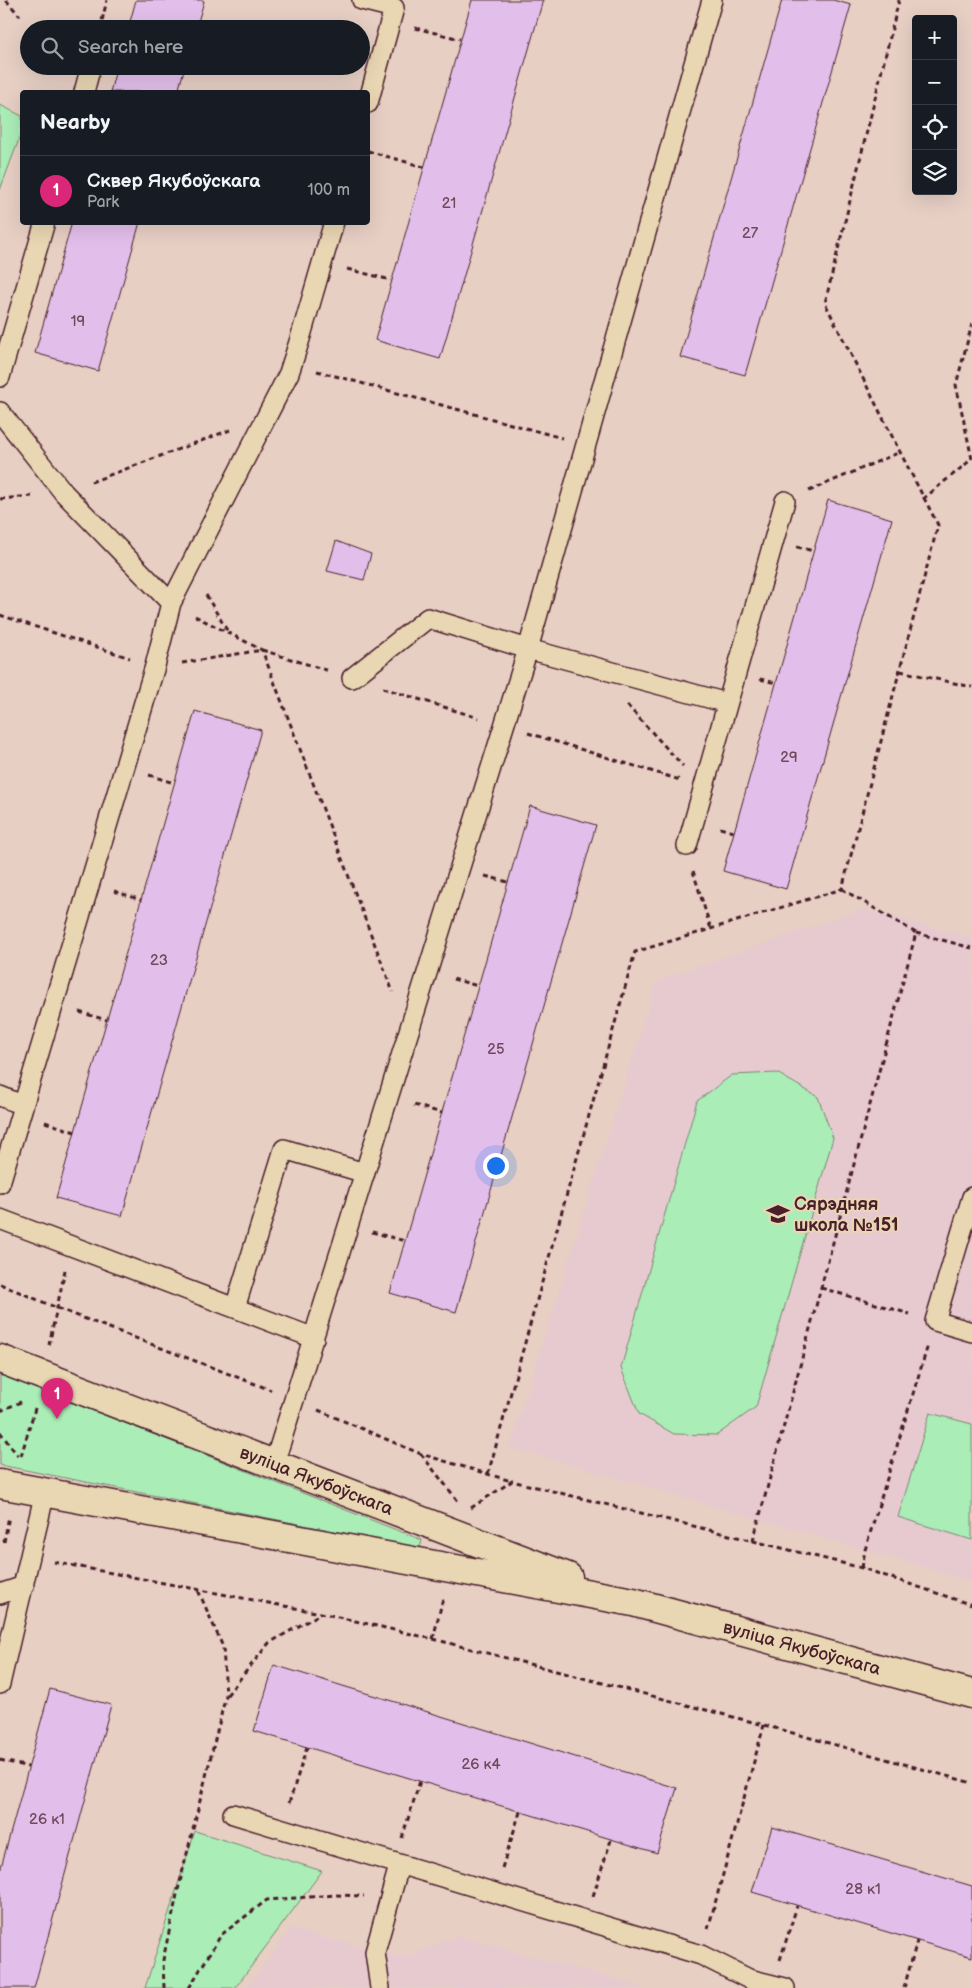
<!DOCTYPE html>
<meta charset="utf-8">
<style>
body{margin:0;font-family:"Balsamiq Sans",sans-serif;background:#242831;color:#f1f3f6}
.controls{position:absolute;right:15px;top:15px;display:grid;overflow:hidden;border-radius:5px;box-shadow:0 5px 20px #0002}
.controls button{width:45px;height:45px;display:grid;place-items:center;padding:0;border:0;border-bottom:1px solid #363941;background:#171b24;color:#f1f3f6;font:25px sans-serif}
.you{position:absolute;left:495px;top:1165px;width:18px;height:18px;margin:-12px;border:4px solid #fff;border-radius:50%;background:#1a73e8;box-shadow:0 0 0 8px #1a73e833}
.badge{display:grid;place-items:center;width:32px;height:32px;border-radius:50%;background:#db2777;color:#fff;font-size:16px;font-weight:700}
.pin{position:absolute;translate:-50% -41px;filter:drop-shadow(0 1px 2px #0008)}
.pin::after{content:'';position:absolute;top:26px;width:18px;height:15px;background:inherit;clip-path:polygon(0 0,100% 0,50% 100%)}
.list{margin:0;padding:0;list-style:none}
h2{display:flex;justify-content:space-between;align-items:center;height:65px;margin:0;padding:0 20px;font-size:21px}
h2 small{font-size:16px;font-weight:400;color:#9ea1a6}
.list li{display:grid;grid-template-columns:32px 1fr auto;gap:15px;align-items:center;box-sizing:border-box;height:70px;padding:0 20px;border-top:1px solid #363941}
.list b{display:block;font-size:19px;white-space:nowrap}
.list p{margin:0;font-size:16px;white-space:nowrap;color:#9ea1a6}
.list em{font-size:16px;font-style:normal;color:#9ea1a6}
.icon{flex:none;width:28px;height:28px;fill:none;stroke:currentColor;stroke-width:2;stroke-linecap:round;stroke-linejoin:round}
.map{position:relative;flex:none;width:972px;height:1988px;overflow:hidden}
.search{position:absolute;background:#171b24;box-shadow:0 5px 20px #0002;left:20px;top:20px;width:350px;height:55px;display:flex;align-items:center;gap:12px;box-sizing:border-box;padding:0 18px;border-radius:28px;color:#9ea1a6;font-size:19px}
.panel{position:absolute;background:#171b24;box-shadow:0 5px 20px #0002;left:20px;top:90px;width:350px;height:135px;border-radius:5px}
.map>svg:first-child{display:block}
.built{fill:#e6cad0}
.green{fill:#aaedb7;stroke:#7a8671}
.building{fill:#e2bfeb;stroke:#4a1f2b}
.lines{fill:none;stroke-linecap:round;stroke-linejoin:round}
.lane-casing{stroke:#4a1f2b;stroke-width:22}
.secondary-casing{stroke:#4a1f2b;stroke-width:31}
.path{stroke:#4a1f2b;stroke-width:3;stroke-dasharray:5 4;stroke-linecap:butt}
.lane{stroke:#e9d6b3;stroke-width:19}
.secondary{stroke:#e9d6b3;stroke-width:28}
.labels{text-anchor:middle;stroke-width:4;stroke-linejoin:round;paint-order:stroke}
.number-label{font-size:15px;fill:#70475b}
.poi-label{font-size:18px;font-weight:bold;fill:#4a1f2b;stroke:#e9d6b3;text-anchor:start}
.street-label{font-size:18px;fill:#4a1f2b;stroke:#e9d6b3}
</style>
<div class="map">
<svg width="972" height="1988" viewBox="0 0 972 1988">
<rect width="100%" height="100%" fill="#e7cfc4"/>
<filter id="ink" filterUnits="userSpaceOnUse"><feTurbulence type="fractalNoise" baseFrequency=".02" numOctaves="2"/><feDisplacementMap in="SourceGraphic" scale="10" xChannelSelector="R" yChannelSelector="G"/><feConvolveMatrix kernelMatrix="1 2 1 2 8 2 1 2 1" color-interpolation-filters="sRGB"/></filter>
<g filter="url(#ink)">
<path class="built" d="M 863,909 L 972,938 L 972,1581 L 510,1447 L 657,981 Z
M 290,1929 L 406,1958 L 455,1936 L 646,1988 L 247,1988 Z"/>
<path class="green" d="M 0,105 L 22,116 L 22,131 L 0,190 Z
M 777,1073 L 818,1097 L 833,1138 L 756,1407 L 717,1435 L 674,1434 L 639,1414 L 621,1368 L 697,1101 L 732,1075 Z
M 0,1374 L 422,1540 L 420,1548 L 0,1465 Z
M 930,1413 L 972,1424 L 972,1540 L 898,1517 Z
M 195,1831 L 322,1871 L 235,1988 L 145,1988 Z"/>
<path class="building" d="M 136,0 L 202,0 L 204,1 L 196,29 L 128,29 Z
M 472,0 L 543,0 L 440,359 L 375,340 Z
M 782,0 L 833,0 L 851,5 L 745,375 L 680,357 Z
M 117,66 L 185,66 L 178,92 L 110,92 Z
M 72,222 L 140,222 L 98,371 L 35,353 Z
M 828,500 L 892,519 L 786,889 L 723,871 Z
M 336,541 L 371,554 L 364,580 L 327,571 Z
M 195,711 L 261,730 L 122,1216 L 56,1198 Z
M 530,806 L 596,825 L 456,1312 L 390,1293 Z
M 274,1665 L 677,1788 L 657,1853 L 254,1731 Z
M 50,1689 L 111,1705 L 34,1988 L 0,1988 L 0,1871 Z
M 772,1827 L 972,1886 L 972,1957 L 752,1892 Z"/>
<g class="lines">
<defs>
<path id="lane" d="M 362,0 L 394,8 L 368,103
M 84,92 L 91,66
M 0,377 L 45,222
M 0,412 L 64,493 L 171,603
M 352,678 L 428,618 L 528,649 L 727,703
M 687,846 L 785,501
M 0,1096 L 22,1105
M 0,1183 L 155,666 L 171,603 L 289,373 L 300,339 L 334,222
M 972,1197 L 935,1321 L 972,1332
M 0,1219 L 314,1338
M 235,1308 L 284,1149 L 365,1173
M 274,1464 L 528,649 L 712,0
M 0,1594 L 24,1586
M 0,1684 L 45,1492
M 233,1814 L 701,1955 L 749,1979 L 785,1988
M 380,1988 L 375,1952 L 399,1866"/>
<g id="secondary">
<path id="s1" d="M 0,1359 L 568,1577"/>
<path id="s2" d="M 0,1484 L 633,1602 L 972,1694"/>
</g>
</defs>
<use href="#lane" class="lane-casing"/>
<use href="#secondary" class="secondary-casing"/>
<path class="path" d="M 6,0 L 20,16
M 415,28 L 460,39
M 100,29 L 107,0
M 368,151 L 424,167
M 347,269 L 391,280
M 317,371 L 562,438
M 972,459 L 956,385 L 972,324
M 91,482 L 230,430
M 809,491 L 900,452
M 0,499 L 32,496
M 923,499 L 972,459
M 797,547 L 814,551
M 206,595 L 228,632
M 0,615 L 130,658
M 195,616 L 262,650 L 393,992
M 182,663 L 262,650 L 329,671
M 900,671 L 972,687
M 760,679 L 776,683
M 383,688 L 479,718
M 627,705 L 683,766
M 528,733 L 680,780
M 149,775 L 174,783
M 720,828 L 734,832
M 693,871 L 711,929
M 485,876 L 508,882
M 114,891 L 141,900
M 916,933 L 972,948
M 453,979 L 478,986
M 79,1012 L 107,1020
M 414,1105 L 442,1113
M 45,1122 L 75,1132
M 372,1232 L 405,1241
M 0,1284 L 57,1308 L 271,1390
M 821,1288 L 910,1314
M 49,1345 L 65,1270
M 318,1410 L 421,1454 L 511,1481
M 0,1411 L 23,1401
M 0,1432 L 18,1456
M 421,1454 L 458,1501
M 21,1456 L 36,1405
M 488,1474 L 635,952 L 842,889 L 938,525 L 900,452 L 825,303 L 899,0
M 471,1508 L 512,1481 L 862,1568 L 972,1605
M 753,1541 L 916,933 L 842,889
M 4,1542 L 9,1516
M 54,1562 L 321,1613 L 433,1639 L 764,1725 L 972,1783
M 862,1568 L 865,1550 L 928,1345
M 433,1639 L 443,1598
M 227,1695 L 269,1643 L 320,1614
M 0,1760 L 28,1767
M 289,1803 L 307,1747
M 402,1838 L 420,1781
M 502,1868 L 520,1812
M 593,1896 L 611,1840
M 708,1929 L 764,1725
M 780,1960 L 797,1906
M 164,1988 L 163,1960 L 178,1890 L 226,1695 L 223,1647 L 198,1590
M 189,1988 L 221,1935 L 267,1900 L 337,1895 L 364,1896
M 904,1988 L 917,1941"/>
<use href="#lane" class="lane"/>
<use href="#secondary" class="secondary"/>
</g>
</g>
<defs>
<symbol id="school-bare" viewBox="-9 -9 18 18"><path d="M0-5L7-2L0 1L-7-2ZM-4 1L0 2.5L4 1V4Q0 6-4 4Z" fill="#4a1f2b" stroke="#e9d6b3" stroke-width="2.5" paint-order="stroke"/></symbol>
</defs>
<g fill-rule="evenodd">
<use href="#school-bare" x="762" y="1198" width="32" height="32"/>
</g>
<g class="labels">
<g class="number-label">
<text x="449" y="208">21</text>
<text x="750" y="238">27</text>
<text x="78" y="326">19</text>
<text x="789" y="762">29</text>
<text x="159" y="965">23</text>
<text x="496" y="1054">25</text>
<text x="481" y="1769">26 к4</text>
<text x="47" y="1824">26 к1</text>
<text x="863" y="1894">28 к1</text>
</g>
<g class="poi-label">
<text x="794" y="1210">Сярэдняя<tspan x="794" dy="21">школа №151</tspan></text>
</g>
<g class="street-label">
<text dy="6" stroke="none"><textPath href="#s1" startOffset="339">вуліца Якубоўскага</textPath></text>
<text dy="6" stroke="none"><textPath href="#s2" startOffset="819">вуліца Якубоўскага</textPath></text>
</g>
</g>
</svg>
<div class="controls">
<button>+</button>
<button>−</button>
<button><svg class="icon" aria-label="locate" viewBox="0 0 24 24"><circle cx="12" cy="12" r="6"/><path d="M12 2v4M12 18v4M2 12h4M18 12h4"/></svg></button>
<button><svg class="icon" aria-label="layers" viewBox="0 0 24 24"><path d="M12 4l9 5-9 5-9-5zM3 14l9 5 9-5"/></svg></button>
</div>
<div class="you"></div>
<div class="pin badge" style="left:57px;top:1419px">1</div>
<div class="search"><svg class="icon" aria-label="search" viewBox="0 0 24 24"><circle cx="10" cy="10" r="6"/><path d="M15 15l6 6"/></svg>Search here</div>
<section class="panel">
<h2>Nearby<small></small></h2>
<ul class="list">
<li><span class="badge">1</span><div><b>Сквер Якубоўскага</b><p>Park</p></div><em>100 m</em></li>
</ul>
</section>
</div>
